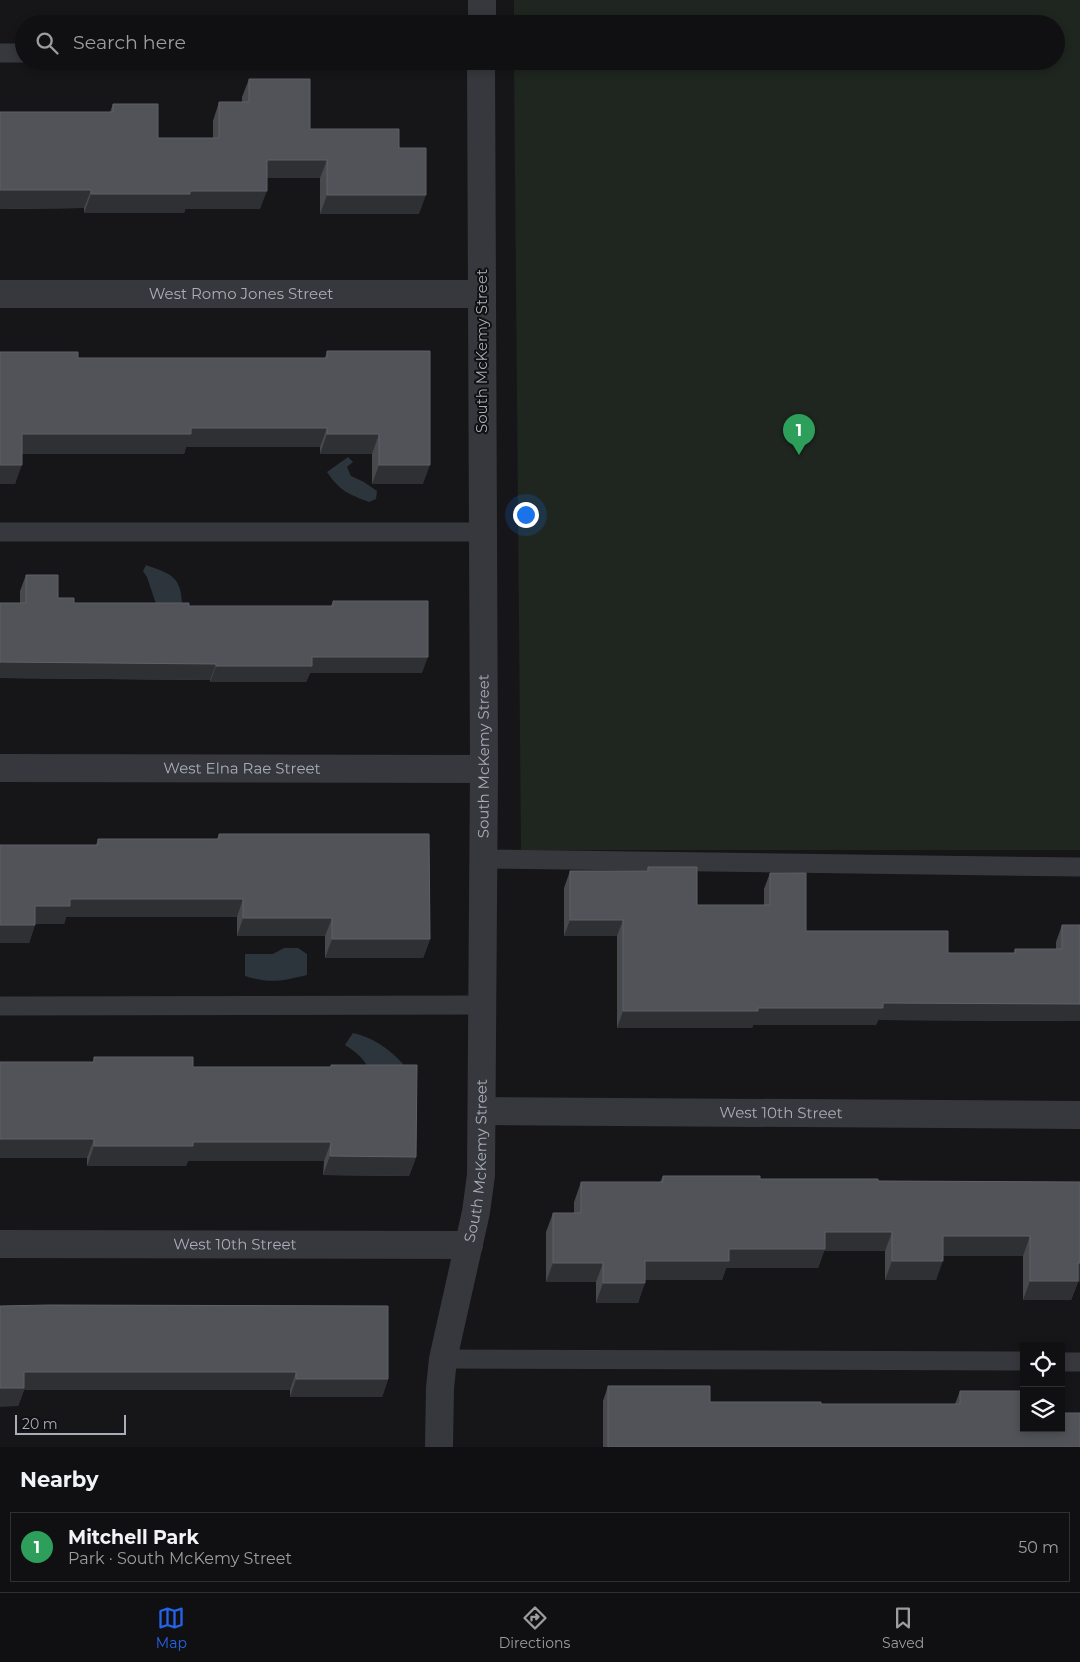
<!DOCTYPE html>
<meta charset="utf-8">
<style>
body{margin:0;font-family:Montserrat,sans-serif;background:#1e1e20;color:#f1f3f6}
.controls{position:absolute;right:15px;bottom:15px;display:grid;overflow:hidden;border-radius:0px;box-shadow:0 2px 8px #0003}
.controls button{width:45px;height:45px;display:grid;place-items:center;padding:0;border:0;border-bottom:1px solid #303032;background:#101012;color:#f1f3f6;font:25px sans-serif}
.scale{position:absolute;left:15px;bottom:12px;width:111px;box-sizing:border-box;padding-left:5px;border:2px solid #a8adb8;border-top:0;font-size:14px;line-height:18px;white-space:nowrap;color:#a8adb8;-webkit-text-stroke:4px #111113;paint-order:stroke}
.you{position:absolute;left:525px;top:514px;width:18px;height:18px;margin:-12px;border:4px solid #fff;border-radius:50%;background:#1a73e8;box-shadow:0 0 0 8px #1a73e833}
.badge{display:grid;place-items:center;width:32px;height:32px;border-radius:50%;background:#2563eb;color:#fff;font-size:16px;font-weight:700}
.pin{position:absolute;translate:-50% -41px;filter:drop-shadow(0 1px 2px #0008)}
.pin::after{content:'';position:absolute;top:26px;width:18px;height:15px;background:inherit;clip-path:polygon(0 0,100% 0,50% 100%)}
.list{margin:0;padding:0;list-style:none}
h2{display:flex;justify-content:space-between;align-items:center;height:65px;margin:0;padding:0 20px;font-size:21px}
h2 small{font-size:16px;font-weight:400;color:#9c9d9f}
.list li{display:grid;grid-template-columns:32px 1fr auto;gap:15px;align-items:center;box-sizing:border-box;height:70px;margin:0 10px 10px;padding:0 10px;border:1px solid #303032;border-radius:0px}
.list b{display:block;font-size:19px;white-space:nowrap}
.list p{margin:0;font-size:16px;white-space:nowrap;color:#9c9d9f}
.list em{font-size:16px;font-style:normal;color:#9c9d9f}
.icon{flex:none;width:28px;height:28px;fill:none;stroke:currentColor;stroke-width:2;stroke-linecap:round;stroke-linejoin:round}
.map{position:relative;flex:none;width:1080px;height:1447px;overflow:hidden}
.search{position:absolute;background:#101012;box-shadow:0 2px 8px #0003;left:15px;right:15px;top:15px;height:55px;display:flex;align-items:center;gap:12px;box-sizing:border-box;padding:0 18px;border-radius:28px;color:#9c9d9f;font-size:19px}
.sheet{height:145px;background:#101012}
nav{display:flex;justify-content:space-around;align-items:center;box-sizing:border-box;height:70px;border-top:1px solid #303032;background:#101012;font-size:14px;color:#9c9d9f}
nav a{display:grid;justify-items:center;gap:2px}
nav .on{color:#2563eb}
.map>svg:first-child{display:block}
.green{fill:#1e261f}
.water{fill:#2c353c}
.lines{fill:none;stroke-linecap:round;stroke-linejoin:round}
.service{stroke:#37383d;stroke-width:19}
.minor{stroke:#37383d;stroke-width:28}
.wall{fill:#47494d}
.shaded-wall{fill:#2f3033}
.building{fill:#525359;stroke:#5f6168}
.labels{text-anchor:middle;stroke-width:4;stroke-linejoin:round;paint-order:stroke}
.street-label{font-size:15px;fill:#a8adb8;stroke:#111113}
</style>
<div class="map">
<svg width="1080" height="1447" viewBox="0 0 1080 1447">
<rect width="100%" height="100%" fill="#161618"/>
<path class="green" d="M 514,0 L 1080,0 L 1080,850 L 521,850 L 514,61 L 1056,61 L 1056,24 L 514,24 Z"/>
<path class="water" d="M 348,457 L 353,462 L 347,467 L 351,476 L 364,482 L 377,491 L 376,499 L 369,502 C 348,494 340,491 327,472 Z
M 146,565 C 172,574 182,577 182,607 L 157,607 L 147,577 L 143,571 Z
M 284,948 L 298,948 L 307,954 L 307,975 C 282,981 270,984 245,976 L 245,954 L 273,954 Z
M 353,1033 C 374,1038 388,1048 403,1064 L 398,1069 L 372,1074 C 365,1060 358,1053 345,1045 Z"/>
<g class="lines">
<path class="service" d="M 0,53 L 24,53
M 0,532 L 483,532
M 483,859 L 1080,867
M 0,1006 L 482,1005
M 443,1359 L 1024,1361
M 1061,1362 L 1080,1362"/>
<g class="minor">
<path d="M 482,24 L 482,0"/>
<path id="s1" d="M 0,294 L 481,294"/>
<path id="s2" d="M 0,768 L 484,769"/>
<path id="s3" d="M 482,1111 L 1080,1115"/>
<path id="s4" d="M 0,1244 L 469,1245"/>
<path id="s5" d="M 439,1447 L 440,1388 L 443,1359 L 476,1212 L 481,1175 L 484,769 L 481,61"/>
</g>
</g>
<path class="wall" d="M 249,79 L 310,129 L 399,148 L 419,214 L 320,214 L 320,178 L 267,178 L 260,209 L 185,209 L 184,213 L 84,213 L 84,208 L 0,209 L 0,112 L 110,112 L 113,104 L 158,138 L 213,138 L 213,121 L 219,102 L 242,102 L 242,97 Z
M 327,351 L 423,484 L 372,484 L 372,454 L 320,454 L 320,447 L 186,447 L 184,454 L 22,454 L 15,484 L 0,484 L 78,358 L 325,358 Z
M 26,575 L 58,598 L 74,603 L 189,606 L 331,606 L 333,601 L 422,673 L 310,673 L 306,682 L 210,682 L 210,680 L 0,678 L 0,603 L 20,603 L 20,591 Z
M 219,834 L 430,939 L 423,958 L 325,958 L 325,936 L 237,936 L 237,917 L 66,917 L 64,924 L 35,924 L 29,943 L 0,943 L 96,845 L 98,839 L 217,839 Z
M 648,867 L 697,905 L 764,905 L 764,889 L 770,873 L 806,931 L 948,953 L 1014,953 L 1015,949 L 1056,949 L 1056,942 L 1062,925 L 1080,925 L 1080,1021 L 878,1020 L 876,1025 L 753,1025 L 752,1028 L 617,1028 L 617,936 L 564,936 L 564,888 L 570,871 L 647,871 Z
M 94,1057 L 193,1067 L 331,1067 L 331,1065 L 416,1157 L 409,1176 L 323,1175 L 324,1161 L 188,1161 L 186,1166 L 87,1166 L 87,1158 L 0,1158 L 93,1062 Z
M 663,1176 L 760,1179 L 878,1181 L 1080,1182 L 1080,1282 L 1078,1282 L 1071,1300 L 1023,1300 L 1023,1256 L 943,1256 L 936,1280 L 885,1280 L 885,1251 L 824,1251 L 818,1268 L 726,1268 L 722,1280 L 645,1280 L 638,1303 L 596,1303 L 596,1282 L 546,1282 L 546,1232 L 553,1213 L 574,1213 L 574,1202 L 581,1182 L 660,1182 Z
M 0,1306 L 388,1379 L 382,1397 L 290,1397 L 290,1390 L 24,1390 L 18,1406 Z
M 608,1386 L 710,1402 L 821,1404 L 955,1404 L 960,1391 L 1024,1428 L 1080,1447 L 603,1447 L 603,1401 Z"/>
<path class="shaded-wall" d="M 267,160 L 327,160 L 320,178 L 260,178 Z
M 0,190 L 91,190 L 84,208 L 0,209 Z
M 190,191 L 267,191 L 260,209 L 185,209 L 184,213 L 84,213 L 91,194 Z
M 327,195 L 426,195 L 419,214 L 320,214 Z
M 191,428 L 327,428 L 320,447 L 186,447 L 184,454 L 15,454 L 22,434 Z
M 327,434 L 379,434 L 372,454 L 320,454 Z
M 0,465 L 22,465 L 15,484 L 0,484 Z
M 379,465 L 430,465 L 423,484 L 372,484 Z
M 312,657 L 428,657 L 422,673 L 310,673 L 306,682 L 210,682 L 216,666 Z
M 0,662 L 216,664 L 210,680 L 0,678 Z
M 70,899 L 243,899 L 237,917 L 66,917 L 64,924 L 29,924 L 35,906 Z
M 243,918 L 332,918 L 325,936 L 237,936 Z
M 570,920 L 623,920 L 617,936 L 564,936 Z
M 0,925 L 35,925 L 29,943 L 0,943 Z
M 332,939 L 430,939 L 423,958 L 325,958 Z
M 883,1003 L 1080,1004 L 1080,1021 L 878,1020 L 876,1025 L 753,1025 L 752,1028 L 617,1028 L 623,1011 L 758,1008 Z
M 0,1139 L 94,1139 L 87,1158 L 0,1158 Z
M 193,1142 L 331,1142 L 324,1161 L 188,1161 L 186,1166 L 87,1166 L 94,1146 Z
M 330,1156 L 416,1157 L 409,1176 L 323,1175 Z
M 825,1232 L 892,1232 L 885,1251 L 824,1251 L 818,1268 L 726,1268 L 722,1280 L 638,1280 L 645,1261 L 729,1249 Z
M 943,1236 L 1030,1236 L 1023,1256 L 936,1256 Z
M 892,1261 L 943,1261 L 936,1280 L 885,1280 Z
M 553,1263 L 603,1263 L 596,1282 L 546,1282 Z
M 1078,1263 L 1080,1263 L 1080,1282 L 1078,1282 L 1071,1300 L 1023,1300 L 1030,1281 Z
M 603,1283 L 645,1283 L 638,1303 L 596,1303 Z
M 24,1372 L 296,1372 L 290,1390 L 24,1390 L 18,1406 L 0,1407 L 0,1388 Z
M 296,1379 L 388,1379 L 382,1397 L 290,1397 Z"/>
<path class="building" d="M 249,79 L 310,79 L 310,129 L 399,129 L 399,148 L 426,148 L 426,195 L 327,195 L 327,160 L 267,160 L 267,191 L 190,191 L 190,194 L 91,194 L 91,190 L 0,190 L 0,112 L 113,112 L 113,104 L 158,104 L 158,138 L 219,138 L 219,102 L 249,102 Z
M 327,351 L 430,351 L 430,465 L 379,465 L 379,434 L 327,434 L 327,428 L 191,428 L 191,434 L 22,434 L 22,465 L 0,465 L 0,352 L 78,352 L 78,358 L 327,358 Z
M 26,575 L 58,575 L 58,598 L 74,598 L 74,603 L 189,603 L 189,606 L 333,606 L 333,601 L 428,601 L 428,657 L 312,657 L 312,666 L 216,666 L 216,664 L 0,662 L 0,603 L 26,603 Z
M 219,834 L 429,834 L 430,939 L 332,939 L 332,918 L 243,918 L 243,899 L 70,899 L 70,906 L 35,906 L 35,925 L 0,925 L 0,845 L 98,845 L 98,839 L 219,839 Z
M 648,867 L 697,867 L 697,905 L 770,905 L 770,873 L 806,873 L 806,931 L 948,931 L 948,953 L 1015,953 L 1015,949 L 1062,949 L 1062,925 L 1080,925 L 1080,1004 L 883,1003 L 883,1008 L 758,1008 L 758,1011 L 623,1011 L 623,920 L 570,920 L 570,871 L 648,871 Z
M 94,1057 L 193,1057 L 193,1067 L 331,1067 L 331,1065 L 417,1065 L 416,1157 L 330,1156 L 331,1142 L 193,1142 L 193,1146 L 94,1146 L 94,1139 L 0,1139 L 0,1062 L 94,1062 Z
M 663,1176 L 760,1176 L 760,1179 L 878,1179 L 878,1181 L 1080,1182 L 1080,1263 L 1078,1263 L 1078,1281 L 1030,1281 L 1030,1236 L 943,1236 L 943,1261 L 892,1261 L 892,1232 L 825,1232 L 825,1249 L 729,1249 L 729,1261 L 645,1261 L 645,1283 L 603,1283 L 603,1263 L 553,1263 L 553,1213 L 581,1213 L 581,1182 L 663,1182 Z
M 49,1305 L 388,1306 L 388,1379 L 296,1379 L 296,1372 L 24,1372 L 24,1388 L 0,1388 L 0,1306 Z
M 608,1386 L 710,1386 L 710,1402 L 821,1402 L 821,1404 L 960,1404 L 960,1391 L 1024,1391 L 1024,1428 L 1061,1428 L 1061,1413 L 1080,1413 L 1080,1447 L 608,1447 Z"/>
<g class="labels">
<g class="street-label">
<text dy="5" stroke="none"><textPath href="#s1" startOffset="241">West Romo Jones Street</textPath></text>
<text transform="translate(482 351) rotate(-90)" y="5">South McKemy Street</text>
<text dy="5" stroke="none"><textPath href="#s5" startOffset="695">South McKemy Street</textPath></text>
<text dy="5" stroke="none"><textPath href="#s2" startOffset="242">West Elna Rae Street</textPath></text>
<text dy="5" stroke="none"><textPath href="#s3" startOffset="299">West 10th Street</textPath></text>
<text dy="5" stroke="none"><textPath href="#s5" startOffset="290">South McKemy Street</textPath></text>
<text dy="5" stroke="none"><textPath href="#s4" startOffset="235">West 10th Street</textPath></text>
</g>
</g>
</svg>
<div class="controls">
<button><svg class="icon" aria-label="locate" viewBox="0 0 24 24"><circle cx="12" cy="12" r="6"/><path d="M12 2v4M12 18v4M2 12h4M18 12h4"/></svg></button>
<button><svg class="icon" aria-label="layers" viewBox="0 0 24 24"><path d="M12 4l9 5-9 5-9-5zM3 14l9 5 9-5"/></svg></button>
</div>
<div class="scale">20 m</div>
<div class="you"></div>
<div class="pin badge" style="left:799px;top:455px;background:#2e9e5b">1</div>
<div class="search"><svg class="icon" aria-label="search" viewBox="0 0 24 24"><circle cx="10" cy="10" r="6"/><path d="M15 15l6 6"/></svg>Search here</div>
</div>
<section class="sheet">
<h2>Nearby<small></small></h2>
<ul class="list">
<li><span class="badge" style="background:#2e9e5b">1</span><div><b>Mitchell Park</b><p>Park · South McKemy Street</p></div><em>50 m</em></li>
</ul>
</section>
<nav>
<a class="on"><svg class="icon" aria-label="map" viewBox="0 0 24 24"><path d="M3 6l6-2 6 2 6-2v14l-6 2-6-2-6 2zM9 4v14M15 6v14"/></svg>Map</a>
<a><svg class="icon" aria-label="directions" viewBox="0 0 24 24"><path d="M12 3l9 9-9 9-9-9zM9 14v-3h6M13 9l2 2-2 2"/></svg>Directions</a>
<a><svg class="icon" aria-label="saved" viewBox="0 0 24 24"><path d="M7 4h10v16l-5-4-5 4z"/></svg>Saved</a>
</nav>
